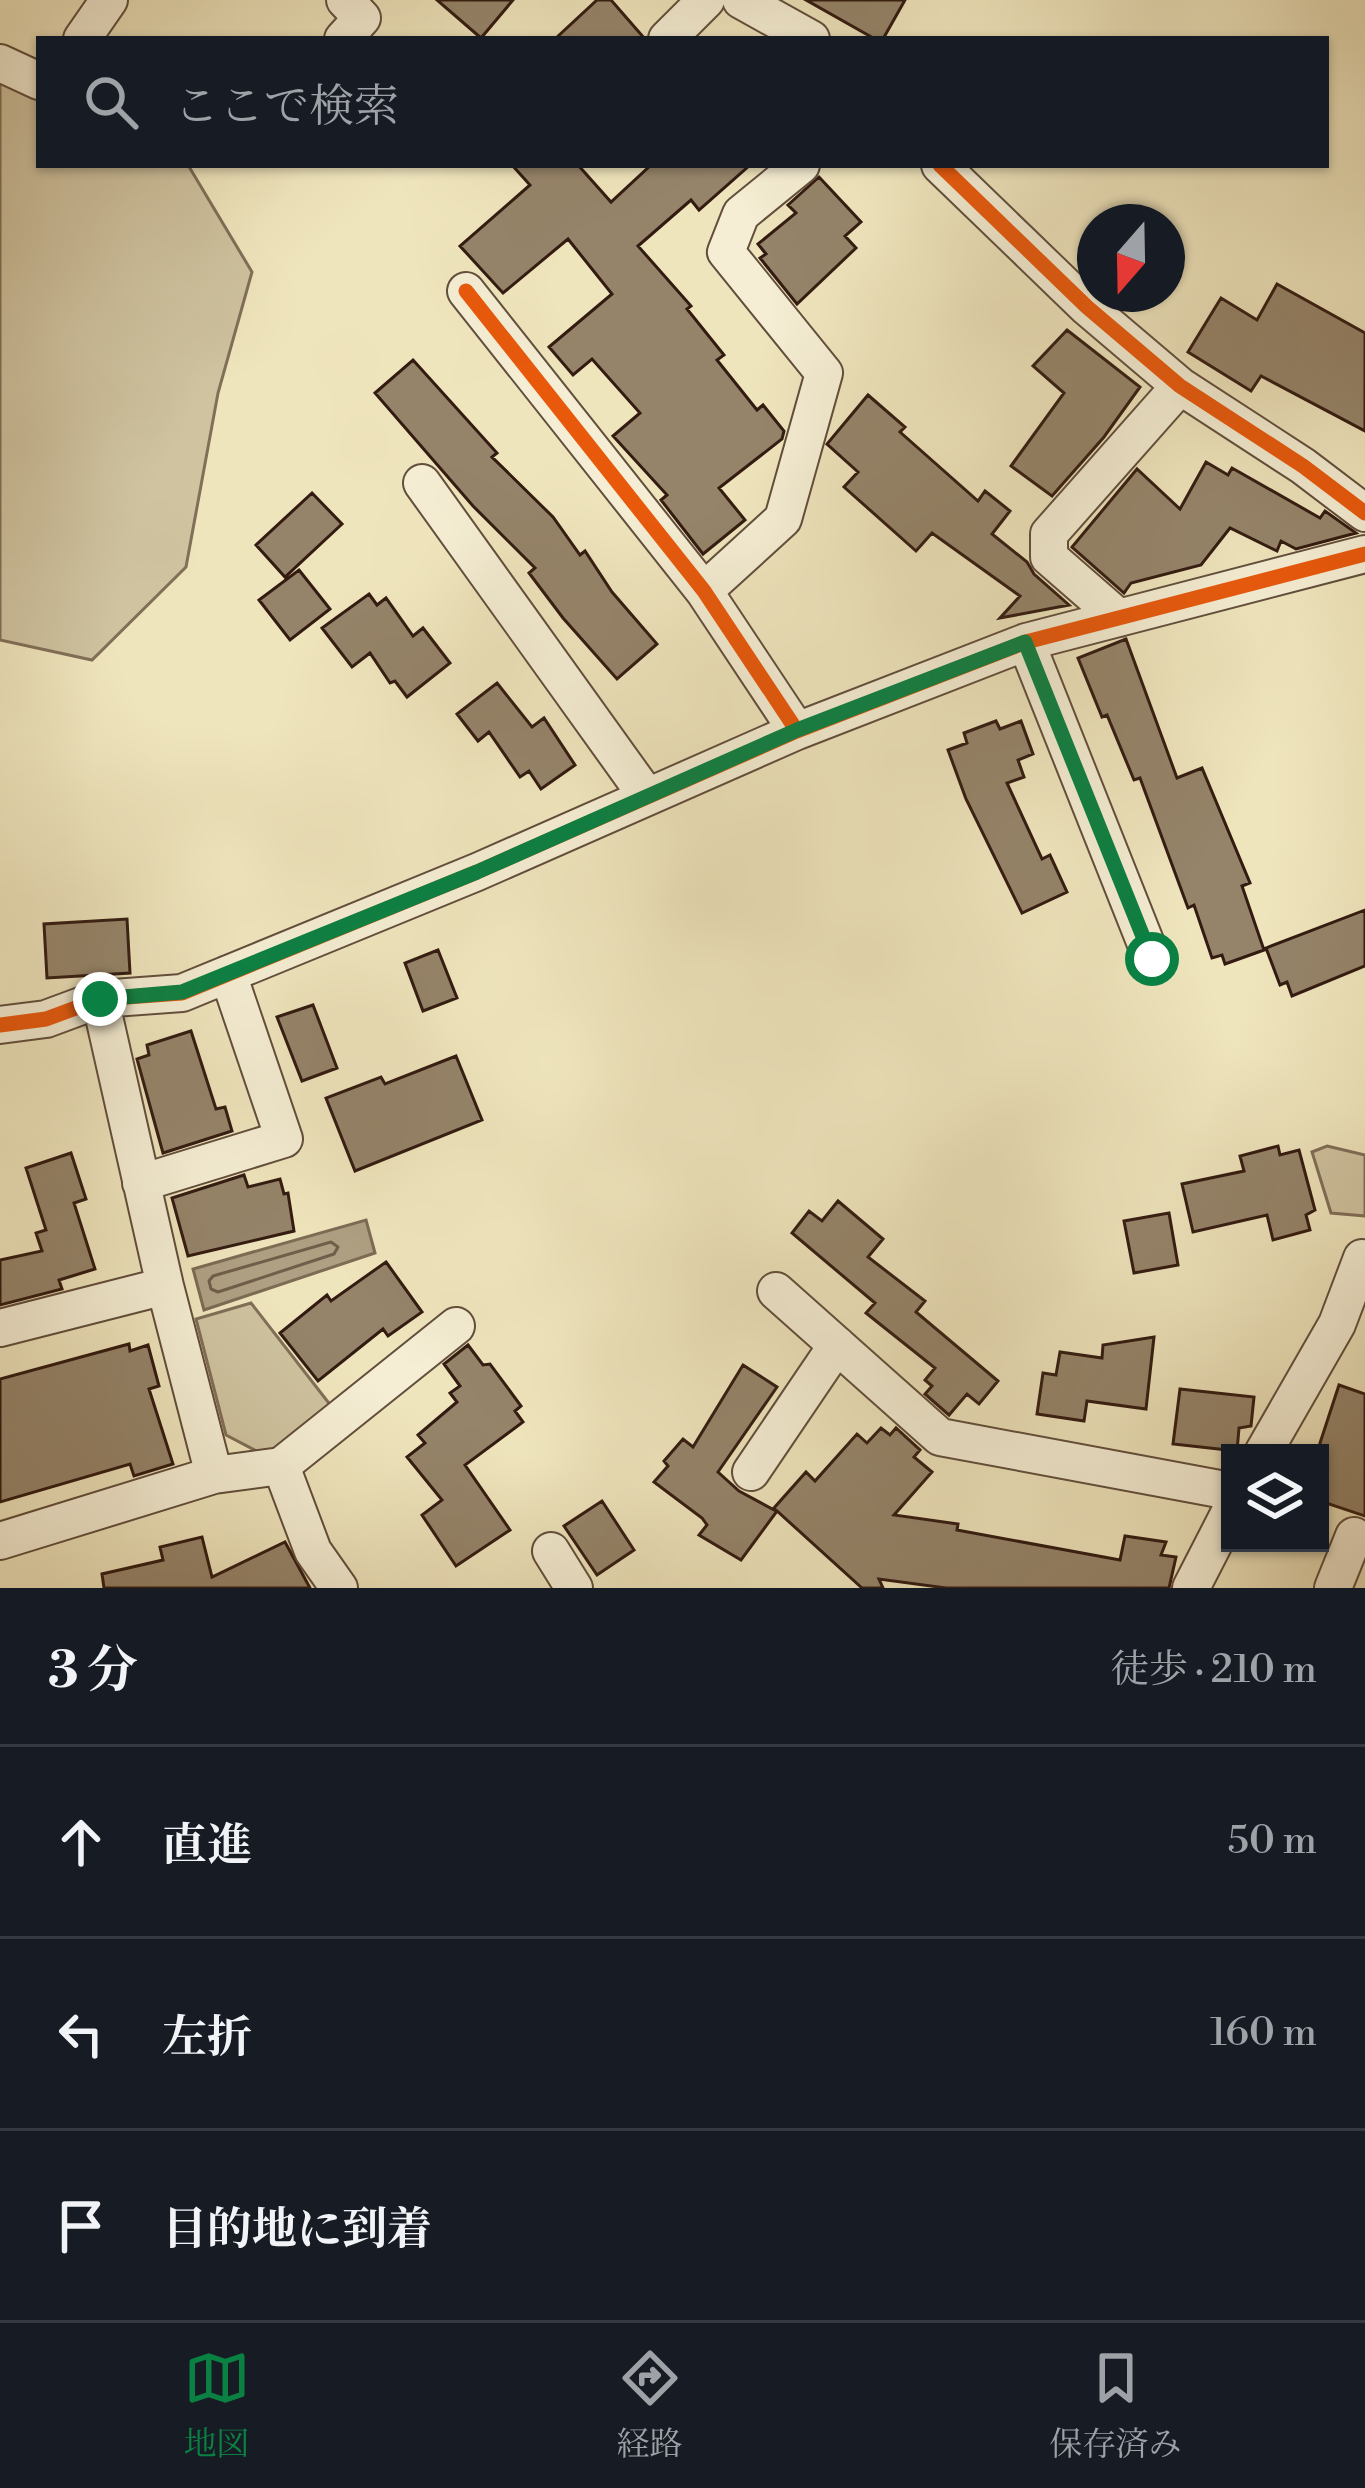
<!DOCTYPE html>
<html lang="ja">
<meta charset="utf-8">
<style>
body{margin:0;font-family:"Libre Bodoni","Noto Serif JP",serif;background:#242831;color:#f1f3f6}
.controls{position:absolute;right:36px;bottom:36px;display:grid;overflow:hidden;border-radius:0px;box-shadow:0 3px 9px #0004}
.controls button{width:108px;height:108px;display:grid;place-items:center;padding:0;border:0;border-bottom:3px solid #363941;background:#171b24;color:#f1f3f6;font:60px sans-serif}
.compass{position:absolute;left:1077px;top:204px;width:108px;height:108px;border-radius:50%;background:#171b24;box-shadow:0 3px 9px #0004;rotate:200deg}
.stop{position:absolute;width:36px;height:36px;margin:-27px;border:9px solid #0b8043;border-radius:50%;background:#fff}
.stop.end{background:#0b8043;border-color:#fff;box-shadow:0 3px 12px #0008}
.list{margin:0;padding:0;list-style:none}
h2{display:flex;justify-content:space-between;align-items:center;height:156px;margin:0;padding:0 48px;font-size:51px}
h2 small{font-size:39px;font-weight:400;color:#9ea1a6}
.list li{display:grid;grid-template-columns:78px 1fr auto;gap:36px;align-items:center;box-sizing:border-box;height:192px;padding:0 48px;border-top:3px solid #363941}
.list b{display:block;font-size:45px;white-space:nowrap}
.list em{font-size:39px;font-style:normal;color:#9ea1a6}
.icon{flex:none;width:66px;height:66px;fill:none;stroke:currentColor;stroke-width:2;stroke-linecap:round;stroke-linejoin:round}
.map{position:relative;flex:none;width:1365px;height:1588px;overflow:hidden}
.search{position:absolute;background:#171b24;box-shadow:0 3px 9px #0004;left:36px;right:36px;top:36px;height:132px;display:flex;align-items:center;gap:30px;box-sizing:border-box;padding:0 42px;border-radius:0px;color:#9ea1a6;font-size:45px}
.sheet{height:732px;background:#171b24}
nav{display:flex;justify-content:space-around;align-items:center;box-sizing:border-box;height:168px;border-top:3px solid #363941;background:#171b24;font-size:33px;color:#9ea1a6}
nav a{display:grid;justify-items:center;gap:6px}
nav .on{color:#0b8043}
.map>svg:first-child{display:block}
.green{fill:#cfc3a0;stroke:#816f58;stroke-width:3}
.water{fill:#afa083;stroke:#7d6b55;stroke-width:3}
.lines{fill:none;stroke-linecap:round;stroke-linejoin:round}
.shore{stroke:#715e4a;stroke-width:3}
.building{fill:#95846a;stroke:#331b11;stroke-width:3}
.street-casing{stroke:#624e3c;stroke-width:40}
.street{stroke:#f5eed4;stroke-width:36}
.cycleway-casing{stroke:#f5eed4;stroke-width:22}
.cycleway{stroke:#e8590c;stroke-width:15}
.route{stroke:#0b8043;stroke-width:15}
</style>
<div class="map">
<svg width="1365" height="1588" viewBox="0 0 1365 1588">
<rect width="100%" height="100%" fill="#efe5bd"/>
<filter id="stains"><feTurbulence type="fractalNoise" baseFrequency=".00167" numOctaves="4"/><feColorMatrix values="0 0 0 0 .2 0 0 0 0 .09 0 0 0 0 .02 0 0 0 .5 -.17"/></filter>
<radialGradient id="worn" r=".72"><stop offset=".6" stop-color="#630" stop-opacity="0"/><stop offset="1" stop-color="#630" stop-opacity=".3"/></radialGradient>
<path class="green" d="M 0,47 L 39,70 L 39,165 L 188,165 L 252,272 L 218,393 L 186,567 L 92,660 L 0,640 Z
M 1327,1146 L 1365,1155 L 1365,1216 L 1331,1213 L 1312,1152 Z
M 251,1303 L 335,1411 L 268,1457 L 226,1435 L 196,1319 Z"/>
<path class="water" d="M 366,1220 L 375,1253 L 204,1310 L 193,1269 Z"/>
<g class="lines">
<path class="shore" d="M 331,1242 L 338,1247 L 334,1254 L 218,1292 L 211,1289 L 209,1281 L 213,1276 Z"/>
</g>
<path class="building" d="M 437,0 L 513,0 L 481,38 Z
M 597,0 L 611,0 L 645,39 L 555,39 Z
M 806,0 L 905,0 L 883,39 L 875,39 Z
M 512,165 L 578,165 L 611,202 L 651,165 L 750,165 L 699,210 L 691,200 L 638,246 L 691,306 L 687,309 L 724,355 L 717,360 L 757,410 L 763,405 L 784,431 L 782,439 L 719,488 L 745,520 L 703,554 L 661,500 L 667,495 L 613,436 L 640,413 L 592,359 L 573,375 L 549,347 L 612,294 L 568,239 L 503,293 L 460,246 L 530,185 Z
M 819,177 L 861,222 L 845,236 L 856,248 L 797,304 L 760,258 L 766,254 L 758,244 L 796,213 L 788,205 Z
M 1277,284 L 1365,333 L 1365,431 L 1261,376 L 1251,391 L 1188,352 L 1221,298 L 1257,320 Z
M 1067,330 L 1140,387 L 1104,437 L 1052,496 L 1011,466 L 1064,393 L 1033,366 Z
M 413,360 L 497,453 L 492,457 L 553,517 L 580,555 L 585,551 L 612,592 L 657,644 L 617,679 L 563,618 L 529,573 L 535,568 L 473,506 L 375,393 Z
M 868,395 L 905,427 L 900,432 L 978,501 L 985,491 L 1010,511 L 992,534 L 1027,562 L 1034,574 L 1069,605 L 1000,618 L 1020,596 L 932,533 L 916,551 L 844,487 L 858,472 L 827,444 Z
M 1206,462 L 1228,475 L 1232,468 L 1320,518 L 1325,511 L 1356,533 L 1296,549 L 1281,541 L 1277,551 L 1230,528 L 1201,565 L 1131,583 L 1124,593 L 1072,547 L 1137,469 L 1180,509 Z
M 312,493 L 342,524 L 285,577 L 256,545 Z
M 299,570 L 330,609 L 290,640 L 259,600 Z
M 369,594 L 377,605 L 386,598 L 413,636 L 423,628 L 450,663 L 407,697 L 395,681 L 390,683 L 370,653 L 352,667 L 322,628 Z
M 1126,639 L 1177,778 L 1202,768 L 1250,883 L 1242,886 L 1264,950 L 1225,964 L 1222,955 L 1212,958 L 1194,905 L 1188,908 L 1140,778 L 1134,780 L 1107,715 L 1102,717 L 1078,658 Z
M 497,683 L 532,727 L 544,718 L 575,765 L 541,789 L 529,771 L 520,777 L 489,732 L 478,741 L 457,714 Z
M 996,721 L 1000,729 L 1021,721 L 1033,754 L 1018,760 L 1024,777 L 1007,783 L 1042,859 L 1050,855 L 1067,892 L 1022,913 L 966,799 L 948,750 L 967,743 L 964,733 Z
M 1365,910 L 1365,966 L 1292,996 L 1287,982 L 1280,985 L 1266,948 Z
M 127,919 L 130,973 L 47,978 L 44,924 Z
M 438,950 L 457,998 L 423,1011 L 405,963 Z
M 313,1005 L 337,1068 L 302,1081 L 277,1017 Z
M 191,1031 L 216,1109 L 225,1107 L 232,1131 L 163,1153 L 137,1059 L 149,1055 L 147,1045 Z
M 456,1056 L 482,1120 L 355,1171 L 326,1098 L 381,1077 L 385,1084 Z
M 1278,1146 L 1280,1155 L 1299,1150 L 1315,1210 L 1306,1215 L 1310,1230 L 1273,1240 L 1267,1215 L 1193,1232 L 1182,1184 L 1244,1171 L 1240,1156 Z
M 71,1153 L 86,1199 L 74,1203 L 95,1269 L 59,1280 L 62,1289 L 0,1305 L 0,1260 L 42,1251 L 36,1233 L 46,1230 L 26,1168 Z
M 244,1175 L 248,1187 L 280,1179 L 284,1194 L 288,1193 L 294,1231 L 188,1256 L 172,1198 Z
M 838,1201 L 883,1239 L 868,1257 L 925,1301 L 916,1312 L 998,1381 L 979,1404 L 967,1394 L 949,1415 L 925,1394 L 932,1386 L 925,1380 L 935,1368 L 866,1313 L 875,1303 L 792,1233 L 809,1211 L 822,1221 Z
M 1169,1213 L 1178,1265 L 1134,1273 L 1124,1221 Z
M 386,1262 L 422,1312 L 388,1336 L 383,1329 L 318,1381 L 280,1333 L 327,1295 L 331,1301 Z
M 1154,1337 L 1146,1409 L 1087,1401 L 1084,1421 L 1037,1414 L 1043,1373 L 1056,1375 L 1060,1352 L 1102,1358 L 1103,1345 Z
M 129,1344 L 130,1351 L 148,1345 L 159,1386 L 149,1389 L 173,1464 L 134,1476 L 130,1464 L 0,1502 L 0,1379 Z
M 468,1345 L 483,1365 L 490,1364 L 521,1406 L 515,1411 L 523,1422 L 465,1465 L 510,1530 L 456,1566 L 422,1515 L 442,1500 L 407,1457 L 425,1443 L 418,1435 L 457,1402 L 450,1393 L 460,1386 L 444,1364 Z
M 743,1365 L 777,1387 L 718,1472 L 739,1491 L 776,1511 L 774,1508 L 806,1472 L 815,1481 L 857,1434 L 867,1443 L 881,1428 L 890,1435 L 896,1428 L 920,1450 L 914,1457 L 932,1472 L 894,1515 L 958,1524 L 957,1530 L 1120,1560 L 1125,1536 L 1166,1542 L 1161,1555 L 1176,1557 L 1169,1588 L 946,1588 L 879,1579 L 883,1588 L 862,1588 L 777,1511 L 741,1560 L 699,1535 L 707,1525 L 702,1518 L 654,1482 L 668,1466 L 664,1461 L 683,1439 L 693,1447 Z
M 1339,1385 L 1365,1394 L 1365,1516 L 1320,1501 L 1320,1443 Z
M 1180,1389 L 1254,1397 L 1251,1426 L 1239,1428 L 1237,1451 L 1173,1444 Z
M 602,1501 L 634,1550 L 597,1575 L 564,1526 Z
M 202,1537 L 212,1577 L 285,1542 L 310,1588 L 104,1588 L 102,1574 L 163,1560 L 160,1547 Z"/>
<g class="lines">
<defs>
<path id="street" d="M 741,0 L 811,39
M 82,39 L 109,0
M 343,39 L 362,18 L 345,0
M 667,39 L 706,0
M 0,63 L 39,81
M 940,165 L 1087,307 L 1180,386 L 1303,466 L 1365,513
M 466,291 L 704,591 L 797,731
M 422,483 L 646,795
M 704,591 L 783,519 L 824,373 L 726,252 L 741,214 L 801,165
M 1119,618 L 1049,557 L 1049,534 L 1180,386
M 1026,642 L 1152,959
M 100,999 L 165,1286 L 214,1475
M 0,1025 L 46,1019 L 100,999 L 182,993 L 477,872 L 797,731 L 1026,642 L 1365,554
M 141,1183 L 284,1139 L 228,974
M 776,1291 L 940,1437 L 1230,1491
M 0,1328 L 165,1286
M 1263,1453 L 1337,1324 L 1362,1258
M 281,1466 L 313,1551 L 339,1588
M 751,1472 L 837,1345
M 0,1541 L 214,1475 L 281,1466 L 456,1326
M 551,1551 L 574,1588
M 1191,1588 L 1230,1512
M 1333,1588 L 1354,1536"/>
</defs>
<use href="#street" class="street-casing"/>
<use href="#street" class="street"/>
<defs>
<path id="cycleway" d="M 940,165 L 1087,307 L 1180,386 L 1303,466 L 1365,513
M 466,291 L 704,591 L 797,731
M 0,1025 L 46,1019 L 100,999 L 182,993 L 477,872 L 797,731 L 1026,642 L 1365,554"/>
</defs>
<use href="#cycleway" class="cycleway-casing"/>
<use href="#cycleway" class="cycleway"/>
</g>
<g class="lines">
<path class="route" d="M 100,999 L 182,992 L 477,872 L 797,730 L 1025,642 L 1152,959"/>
</g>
<rect width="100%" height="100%" filter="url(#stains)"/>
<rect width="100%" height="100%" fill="url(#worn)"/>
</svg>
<div class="controls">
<button><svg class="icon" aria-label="layers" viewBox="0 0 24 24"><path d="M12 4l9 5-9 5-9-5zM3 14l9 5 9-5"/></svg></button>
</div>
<svg class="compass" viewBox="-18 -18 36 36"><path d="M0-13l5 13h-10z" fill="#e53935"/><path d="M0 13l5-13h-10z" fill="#9ea1a6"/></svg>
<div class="stop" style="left:1152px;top:959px"></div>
<div class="stop end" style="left:100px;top:999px"></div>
<div class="search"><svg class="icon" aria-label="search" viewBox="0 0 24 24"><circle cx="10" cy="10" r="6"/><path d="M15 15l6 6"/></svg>ここで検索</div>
</div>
<section class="sheet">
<h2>3 分<small>徒歩 · 210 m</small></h2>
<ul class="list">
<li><svg class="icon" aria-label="ahead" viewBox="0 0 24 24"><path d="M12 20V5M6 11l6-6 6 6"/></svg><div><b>直進</b></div><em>50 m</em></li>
<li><svg class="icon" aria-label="left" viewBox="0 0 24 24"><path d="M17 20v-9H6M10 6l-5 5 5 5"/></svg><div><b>左折</b></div><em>160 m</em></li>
<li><svg class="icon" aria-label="arrive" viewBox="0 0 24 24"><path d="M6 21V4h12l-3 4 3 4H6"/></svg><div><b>目的地に到着</b></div></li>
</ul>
</section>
<nav>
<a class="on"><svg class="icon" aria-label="map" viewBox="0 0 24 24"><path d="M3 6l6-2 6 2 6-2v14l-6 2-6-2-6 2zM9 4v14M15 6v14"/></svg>地図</a>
<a><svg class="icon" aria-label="directions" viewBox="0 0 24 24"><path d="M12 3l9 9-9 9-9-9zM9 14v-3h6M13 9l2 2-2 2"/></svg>経路</a>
<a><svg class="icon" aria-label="saved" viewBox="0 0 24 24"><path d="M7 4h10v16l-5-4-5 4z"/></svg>保存済み</a>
</nav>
